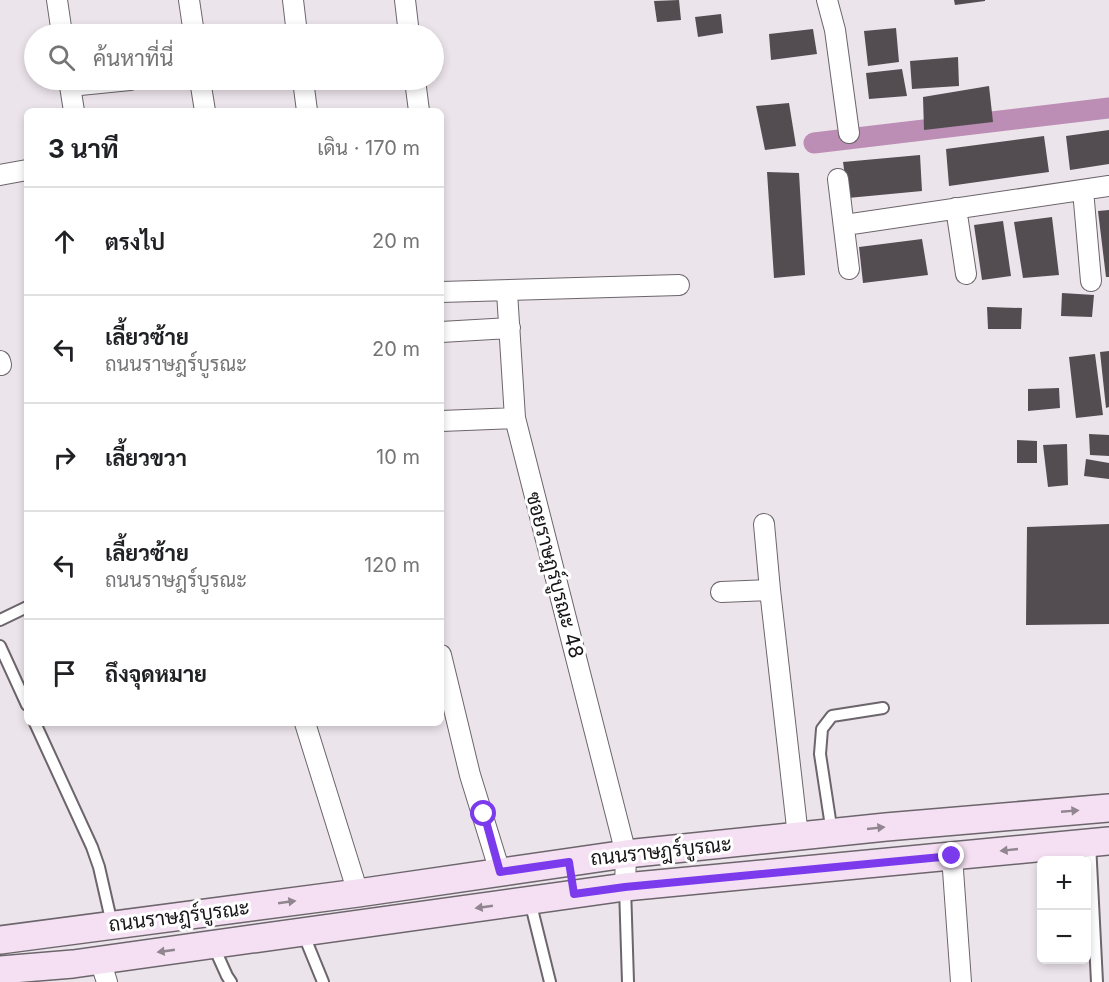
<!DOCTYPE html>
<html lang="th">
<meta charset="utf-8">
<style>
body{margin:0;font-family:Inter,Sarabun,sans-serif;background:#f2f2f2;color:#202124}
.controls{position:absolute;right:18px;bottom:18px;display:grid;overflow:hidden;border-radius:9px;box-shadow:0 3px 9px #0003}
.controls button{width:54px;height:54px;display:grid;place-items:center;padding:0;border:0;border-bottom:2px solid #e0e0e0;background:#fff;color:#202124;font:30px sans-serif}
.stop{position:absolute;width:18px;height:18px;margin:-14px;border:4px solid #7c3aed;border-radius:50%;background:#fff}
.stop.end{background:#7c3aed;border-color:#fff;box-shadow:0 2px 6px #0008}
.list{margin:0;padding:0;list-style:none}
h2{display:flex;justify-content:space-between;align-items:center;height:78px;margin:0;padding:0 24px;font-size:26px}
h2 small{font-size:20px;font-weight:400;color:#757577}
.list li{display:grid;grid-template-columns:39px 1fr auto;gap:18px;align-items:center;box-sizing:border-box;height:108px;padding:0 24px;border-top:2px solid #e0e0e0}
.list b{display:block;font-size:22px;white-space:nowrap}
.list p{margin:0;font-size:20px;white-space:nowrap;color:#757577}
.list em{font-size:20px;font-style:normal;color:#757577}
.icon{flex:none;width:33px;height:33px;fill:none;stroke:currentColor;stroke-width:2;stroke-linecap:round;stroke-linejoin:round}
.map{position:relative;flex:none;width:1109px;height:982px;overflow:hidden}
.search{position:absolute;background:#fff;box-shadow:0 3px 9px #0003;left:24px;top:24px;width:420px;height:66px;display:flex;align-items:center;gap:15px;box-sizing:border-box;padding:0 21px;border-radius:33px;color:#757577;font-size:22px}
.panel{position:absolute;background:#fff;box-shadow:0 3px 9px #0003;left:24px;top:108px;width:420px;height:618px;border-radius:9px}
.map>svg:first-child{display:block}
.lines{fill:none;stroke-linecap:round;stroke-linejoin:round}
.canal{stroke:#bc8db5;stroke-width:21}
.building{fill:#534d52}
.service-casing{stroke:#6c656b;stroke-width:14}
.minor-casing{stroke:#6c656b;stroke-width:22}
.secondary-casing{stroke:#6c656b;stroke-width:30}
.service{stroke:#fff;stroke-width:10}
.minor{stroke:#fff;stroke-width:20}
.secondary{stroke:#f4e0f2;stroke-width:27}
.oneway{fill:#91858f}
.route{stroke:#7c3aed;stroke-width:8}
.labels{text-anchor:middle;stroke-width:6;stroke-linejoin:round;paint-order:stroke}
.street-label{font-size:20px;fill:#171517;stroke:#fff}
</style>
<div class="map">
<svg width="1109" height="982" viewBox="0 0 1109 982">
<rect width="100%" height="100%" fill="#ece4eb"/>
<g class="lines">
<path class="canal" d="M 814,143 L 1109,108"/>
</g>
<path class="building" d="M 679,0 L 681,20 L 657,22 L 654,1 Z
M 954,0 L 985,0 L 985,1 L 955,5 Z
M 721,14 L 723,33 L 698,37 L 695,17 Z
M 896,28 L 899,62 L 868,66 L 864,31 Z
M 813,29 L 817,54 L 771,60 L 769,34 Z
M 958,57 L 959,86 L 912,89 L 910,61 Z
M 902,69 L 907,96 L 869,99 L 866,73 Z
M 989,86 L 993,122 L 924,130 L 923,97 Z
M 789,103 L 796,146 L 765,150 L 756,106 Z
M 1109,130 L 1109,164 L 1070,170 L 1066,136 Z
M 1044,136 L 1049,172 L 949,186 L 946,149 Z
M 920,155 L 922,191 L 848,198 L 843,162 Z
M 767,172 L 799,173 L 805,275 L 774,278 Z
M 1109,210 L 1109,277 L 1106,277 L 1098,211 Z
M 1052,217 L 1059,275 L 1023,278 L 1014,222 Z
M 1003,221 L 1011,276 L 982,280 L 974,225 Z
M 922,239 L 928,275 L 863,283 L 859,247 Z
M 1062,293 L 1094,295 L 1092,317 L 1061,316 Z
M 987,307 L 1022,308 L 1021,329 L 988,329 Z
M 1109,351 L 1109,407 L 1106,408 L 1100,352 Z
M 1095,354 L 1103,415 L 1076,418 L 1069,357 Z
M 1059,388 L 1060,408 L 1028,411 L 1028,389 Z
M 1089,434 L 1109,435 L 1109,456 L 1090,455 Z
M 1017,440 L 1037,441 L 1037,463 L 1017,463 Z
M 1067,444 L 1068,485 L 1048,487 L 1043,445 Z
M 1086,459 L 1109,463 L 1109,479 L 1084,476 Z
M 1109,524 L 1109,624 L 1026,625 L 1027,527 Z"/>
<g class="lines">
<defs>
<path id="service" d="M 0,620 L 27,607
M 0,646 L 27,705
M 35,723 L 92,847 L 99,867 L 112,924
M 832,833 L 820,754 L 822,729 L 832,716 L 883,708
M 1090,843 L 1097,982
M 625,887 L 628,982
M 530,901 L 550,982
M 303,933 L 323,982
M 213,945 L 227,976 L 231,982"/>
<path id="minor" d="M 57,0 L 62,34
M 189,0 L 194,34
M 293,0 L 297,34
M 405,0 L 409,34
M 827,0 L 835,30 L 849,133
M 69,80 L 74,111
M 200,80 L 205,111
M 303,80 L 307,111
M 415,80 L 419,111
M 70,86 L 130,80
M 0,175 L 27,170
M 838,179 L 849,269
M 1083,190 L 1091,281
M 956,208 L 966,274
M 845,225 L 1109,186
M 441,292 L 679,285
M 507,292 L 515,418 L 626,854 L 625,887
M 441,332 L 510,328
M 0,361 L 1,365
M 441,421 L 515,418
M 764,524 L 770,590
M 721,592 L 770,590 L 798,836
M 441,655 L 470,775 L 500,872
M 305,723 L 358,893
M 952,856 L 961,982
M 100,960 L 107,982"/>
<path id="secondary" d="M 0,940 L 358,893 L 626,854 L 886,827 L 1109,808
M 0,970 L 73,964 L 625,887 L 1109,841"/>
</defs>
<use href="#service" class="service-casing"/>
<use href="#minor" class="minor-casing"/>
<use href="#secondary" class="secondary-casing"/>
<use href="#service" class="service"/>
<use href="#minor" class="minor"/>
<use href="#secondary" class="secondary"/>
</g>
<defs><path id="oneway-solid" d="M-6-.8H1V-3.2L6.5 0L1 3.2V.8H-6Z" transform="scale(1.5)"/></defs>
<g class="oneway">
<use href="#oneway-solid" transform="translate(1070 811) rotate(-5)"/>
<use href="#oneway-solid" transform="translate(876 828) rotate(-6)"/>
<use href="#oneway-solid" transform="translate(1009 850) rotate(174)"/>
<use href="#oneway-solid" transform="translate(287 902) rotate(-8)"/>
<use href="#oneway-solid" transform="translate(484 907) rotate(172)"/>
<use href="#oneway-solid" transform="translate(166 951) rotate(172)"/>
</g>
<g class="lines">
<path class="route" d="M 484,814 L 500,872 L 569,862 L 574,894 L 625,887 L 952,856"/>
</g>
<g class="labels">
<g class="street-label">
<text transform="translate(555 575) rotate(75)" y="7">ซอยราษฎร์บูรณะ 48</text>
<text transform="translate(661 851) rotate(-6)" y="7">ถนนราษฎร์บูรณะ</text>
<text transform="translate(179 916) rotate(-7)" y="7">ถนนราษฎร์บูรณะ</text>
</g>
</g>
</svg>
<div class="controls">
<button>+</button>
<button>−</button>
</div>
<div class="stop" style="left:484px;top:814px"></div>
<div class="stop end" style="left:952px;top:856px"></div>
<div class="search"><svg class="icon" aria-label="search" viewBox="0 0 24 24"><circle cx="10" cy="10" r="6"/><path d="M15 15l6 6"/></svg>ค้นหาที่นี่</div>
<section class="panel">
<h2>3 นาที<small>เดิน · 170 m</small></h2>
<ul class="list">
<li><svg class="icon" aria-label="ahead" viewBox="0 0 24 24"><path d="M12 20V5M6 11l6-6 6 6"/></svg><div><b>ตรงไป</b></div><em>20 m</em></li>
<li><svg class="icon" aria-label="left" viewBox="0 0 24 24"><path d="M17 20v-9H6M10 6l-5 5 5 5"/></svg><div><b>เลี้ยวซ้าย</b><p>ถนนราษฎร์บูรณะ</p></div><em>20 m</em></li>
<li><svg class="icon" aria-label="right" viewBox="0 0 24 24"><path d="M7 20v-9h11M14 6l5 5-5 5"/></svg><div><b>เลี้ยวขวา</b></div><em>10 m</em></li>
<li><svg class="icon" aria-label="left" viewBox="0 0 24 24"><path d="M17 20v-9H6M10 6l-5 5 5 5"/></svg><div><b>เลี้ยวซ้าย</b><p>ถนนราษฎร์บูรณะ</p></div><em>120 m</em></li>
<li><svg class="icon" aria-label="arrive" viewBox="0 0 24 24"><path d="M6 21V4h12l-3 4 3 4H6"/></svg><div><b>ถึงจุดหมาย</b></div></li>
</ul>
</section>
</div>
